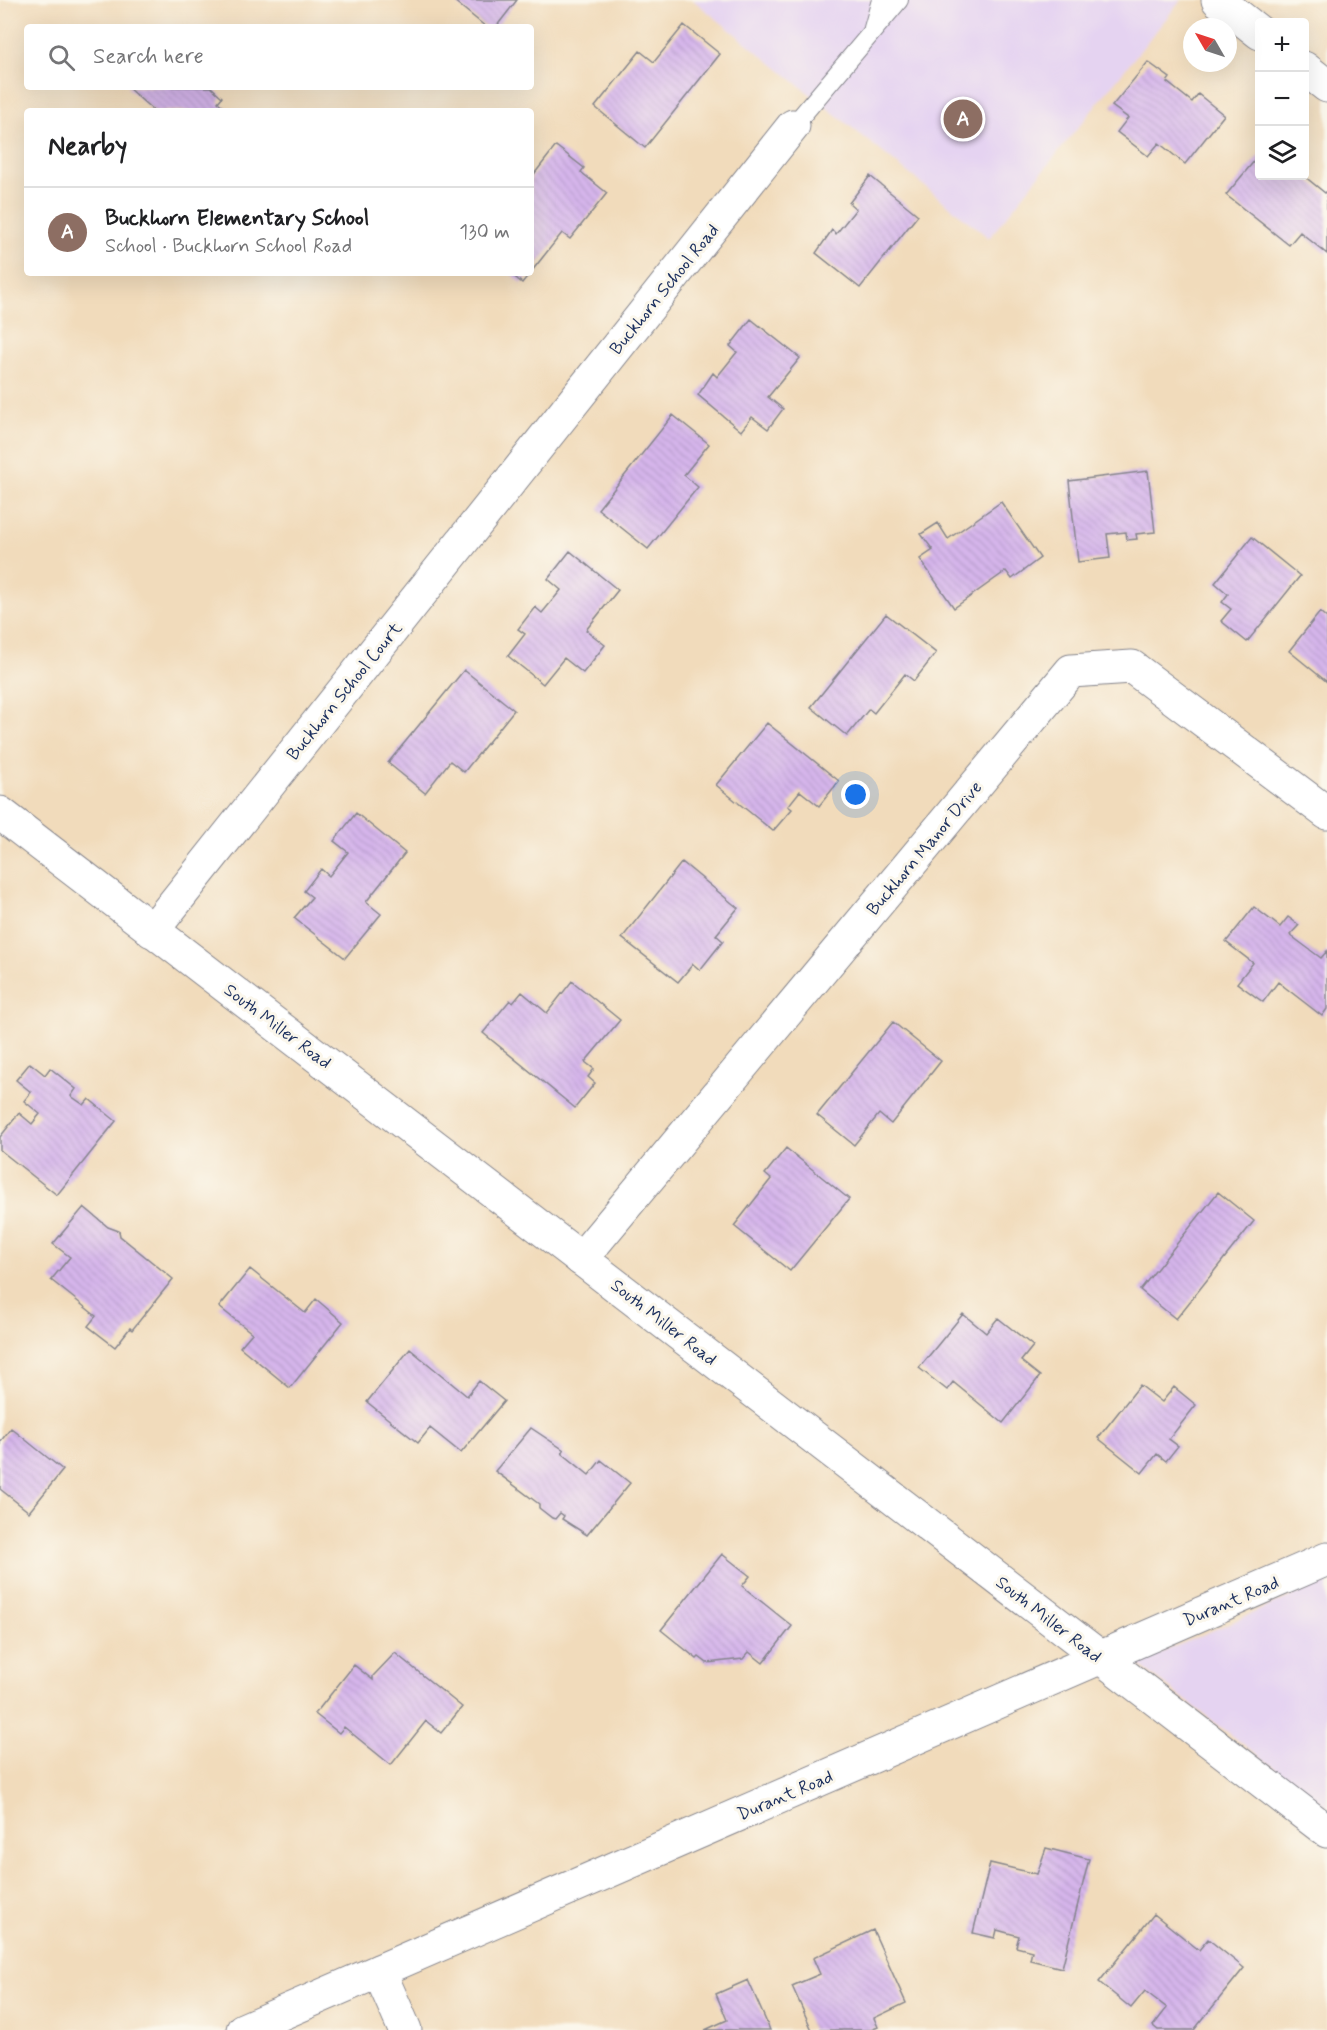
<!DOCTYPE html>
<meta charset="utf-8">
<style>
body{margin:0;font-family:Mynerve,sans-serif;background:#f2f2f2;color:#202124}
.controls{position:absolute;right:18px;top:18px;display:grid;overflow:hidden;border-radius:6px;box-shadow:0 6px 24px #0002}
.controls button{width:54px;height:54px;display:grid;place-items:center;padding:0;border:0;border-bottom:2px solid #e0e0e0;background:#fff;color:#202124;font:30px sans-serif}
.compass{position:absolute;left:1183px;top:18px;width:54px;height:54px;border-radius:50%;background:#fff;box-shadow:0 6px 24px #0002;rotate:309deg}
.you{position:absolute;left:856px;top:795px;width:21px;height:21px;margin:-15px;border:4px solid #fff;border-radius:50%;background:#1a73e8;box-shadow:0 0 0 9px #1a73e833}
.badge{display:grid;place-items:center;width:39px;height:39px;border-radius:50%;background:#d1495b;color:#fff;font-size:20px;font-weight:700}
.pin{position:absolute;translate:-50% -50%;border:3px solid #fff;box-shadow:0 2px 6px #0006}
.list{margin:0;padding:0;list-style:none}
h2{display:flex;justify-content:space-between;align-items:center;height:78px;margin:0;padding:0 24px;font-size:26px}
h2 small{font-size:20px;font-weight:400;color:#757577}
.list li{display:grid;grid-template-columns:39px 1fr auto;gap:18px;align-items:center;box-sizing:border-box;height:90px;padding:0 24px;border-top:2px solid #e0e0e0}
.list b{display:block;font-size:22px;white-space:nowrap}
.list p{margin:0;font-size:20px;white-space:nowrap;color:#757577}
.list em{font-size:20px;font-style:normal;color:#757577}
.icon{flex:none;width:33px;height:33px;fill:none;stroke:currentColor;stroke-width:2;stroke-linecap:round;stroke-linejoin:round}
.map{position:relative;flex:none;width:1327px;height:2030px;overflow:hidden}
.search{position:absolute;background:#fff;box-shadow:0 6px 24px #0002;left:24px;top:24px;width:510px;height:66px;display:flex;align-items:center;gap:15px;box-sizing:border-box;padding:0 21px;border-radius:6px;color:#757577;font-size:22px}
.panel{position:absolute;background:#fff;box-shadow:0 6px 24px #0002;left:24px;top:108px;width:510px;height:168px;border-radius:6px}
.map>svg:first-child{display:block}
.built{fill:#e5d3f1}
.building{fill:url(#building-back-hatch)}
.lines{fill:none;stroke-linecap:round;stroke-linejoin:round}
.service-casing{stroke:#86858c;stroke-width:20}
.minor-casing{stroke:#86858c;stroke-width:35}
.tertiary-casing{stroke:#86858c;stroke-width:35}
.service{stroke:#fff;stroke-width:18}
.minor{stroke:#fff;stroke-width:33}
.tertiary{stroke:#fff;stroke-width:33}
.labels{text-anchor:middle;stroke-width:6;stroke-linejoin:round;paint-order:stroke}
.street-label{font-size:18px;fill:#1b2f5e;stroke:#fbf7ec}
</style>
<div class="map">
<svg width="1327" height="2030" viewBox="0 0 1327 2030">
<defs>
<pattern id="building-back-hatch" width="6" height="6" patternUnits="userSpaceOnUse" patternTransform="scale(1.5)"><rect width="6" height="6" fill="#d6b5eb"/><path d="M-1 5l2 2M0 0l6 6M5-1l2 2" fill="none" stroke="#b79ccc"/></pattern>
</defs>
<rect width="100%" height="100%" fill="#fbf7ec"/>
<filter id="ink" filterUnits="userSpaceOnUse"><feTurbulence type="fractalNoise" baseFrequency=".0167" numOctaves="2"/><feDisplacementMap in="SourceGraphic" scale="12" xChannelSelector="R" yChannelSelector="G"/><feConvolveMatrix kernelMatrix="1 2 1 2 8 2 1 2 1" color-interpolation-filters="sRGB"/></filter>
<filter id="wash" filterUnits="userSpaceOnUse"><feTurbulence type="fractalNoise" baseFrequency=".008" numOctaves="4" result="noise"/><feDisplacementMap in="SourceGraphic" scale="24" xChannelSelector="R" yChannelSelector="G"/><feGaussianBlur stdDeviation="1.35" result="paint"/><feColorMatrix in="noise" values="0 0 0 0 0 0 0 0 0 0 0 0 0 0 0 0 0 1.4 0 .05"/><feComposite in="paint" operator="in"/></filter>
<g filter="url(#wash)">
<rect width="100%" height="100%" fill="#f1dbbb"/>
<path class="built" d="M 693,0 L 1181,0 L 989,238 Z
M 1327,1581 L 1327,1808 L 1137,1663 Z"/>
<g id="blocks">
<path class="building" d="M 453,0 L 517,0 L 496,27 L 486,27 Z
M 684,25 L 720,54 L 645,148 L 595,107 L 640,51 L 654,62 Z
M 1148,62 L 1170,78 L 1167,82 L 1192,102 L 1198,94 L 1224,115 L 1185,164 L 1159,143 L 1148,156 L 1117,132 L 1128,118 L 1112,106 Z
M 127,87 L 211,87 L 222,97 L 218,102 L 228,111 L 154,111 Z
M 556,146 L 584,168 L 581,172 L 607,193 L 570,239 L 562,233 L 531,272 L 531,178 Z
M 1260,154 L 1260,176 L 1304,176 L 1325,193 L 1327,191 L 1327,254 L 1300,232 L 1289,245 L 1226,195 Z
M 870,176 L 918,215 L 860,288 L 816,253 L 832,230 L 836,234 L 856,209 L 849,203 Z
M 510,273 L 530,273 L 522,283 Z
M 751,319 L 800,358 L 768,397 L 783,409 L 768,429 L 752,417 L 741,431 L 698,395 L 713,373 L 717,377 L 737,352 L 730,346 Z
M 673,415 L 709,444 L 684,475 L 698,487 L 648,549 L 598,509 Z
M 1148,471 L 1155,532 L 1136,534 L 1137,539 L 1127,540 L 1126,532 L 1107,534 L 1110,558 L 1078,562 L 1069,481 Z
M 1001,502 L 1040,558 L 1012,579 L 1006,571 L 954,608 L 920,559 L 933,550 L 921,534 L 938,523 L 948,539 Z
M 1252,537 L 1300,576 L 1247,642 L 1221,621 L 1231,609 L 1222,602 L 1228,594 L 1215,583 Z
M 570,551 L 618,590 L 586,630 L 605,645 L 583,673 L 564,658 L 543,684 L 508,656 L 525,634 L 518,629 L 535,607 L 542,613 L 561,590 L 548,579 Z
M 1320,612 L 1327,618 L 1327,682 L 1289,651 Z
M 886,614 L 936,653 L 914,681 L 905,674 L 874,713 L 869,709 L 847,736 L 811,707 Z
M 464,670 L 514,710 L 464,772 L 450,761 L 425,793 L 388,763 Z
M 767,723 L 839,781 L 819,806 L 800,791 L 788,806 L 792,809 L 773,831 L 716,785 Z
M 356,813 L 405,853 L 366,902 L 381,914 L 345,958 L 294,918 L 312,897 L 304,891 L 321,869 L 329,876 L 348,852 L 334,841 Z
M 682,862 L 738,908 L 716,935 L 723,941 L 700,970 L 693,964 L 678,982 L 622,938 Z
M 1254,907 L 1280,927 L 1288,917 L 1299,925 L 1290,935 L 1321,958 L 1327,951 L 1327,1009 L 1322,1016 L 1278,982 L 1263,1002 L 1237,983 L 1253,963 L 1226,942 Z
M 572,981 L 620,1020 L 585,1062 L 594,1069 L 588,1077 L 595,1083 L 575,1108 L 483,1033 L 510,1000 L 513,1003 L 522,992 L 547,1013 Z
M 893,1022 L 941,1061 L 891,1124 L 879,1114 L 854,1145 L 817,1115 Z
M 30,1063 L 45,1075 L 50,1068 L 76,1089 L 71,1096 L 84,1105 L 89,1099 L 116,1121 L 57,1195 L 0,1150 L 0,1137 L 19,1113 L 32,1124 L 40,1114 L 24,1101 L 31,1092 L 16,1080 Z
M 786,1148 L 849,1199 L 790,1271 L 734,1226 L 771,1179 L 765,1174 Z
M 1218,1192 L 1254,1221 L 1176,1319 L 1140,1290 Z
M 84,1207 L 108,1227 L 119,1231 L 120,1236 L 173,1279 L 132,1330 L 130,1328 L 115,1347 L 88,1326 L 96,1316 L 51,1280 L 70,1257 L 53,1244 Z
M 250,1269 L 305,1313 L 316,1299 L 343,1322 L 290,1388 L 240,1347 L 252,1333 L 219,1307 Z
M 963,1314 L 986,1333 L 998,1318 L 1033,1346 L 1021,1361 L 1040,1376 L 1003,1423 L 953,1382 L 947,1390 L 919,1368 Z
M 410,1349 L 467,1396 L 479,1381 L 504,1401 L 461,1453 L 430,1428 L 418,1443 L 367,1402 Z
M 1140,1385 L 1162,1402 L 1174,1387 L 1196,1405 L 1169,1439 L 1178,1446 L 1166,1461 L 1157,1454 L 1142,1473 L 1098,1438 Z
M 11,1428 L 63,1470 L 29,1512 L 0,1489 L 0,1442 Z
M 531,1428 L 564,1450 L 562,1453 L 589,1475 L 601,1460 L 630,1483 L 587,1535 L 562,1519 L 564,1516 L 560,1513 L 555,1519 L 552,1518 L 539,1508 L 539,1504 L 495,1471 Z
M 722,1554 L 750,1576 L 742,1586 L 792,1626 L 763,1663 L 749,1652 L 743,1659 L 707,1663 L 699,1657 L 697,1659 L 661,1630 Z
M 395,1653 L 462,1707 L 441,1733 L 426,1721 L 391,1765 L 344,1727 L 339,1733 L 315,1714 L 354,1665 L 373,1680 L 373,1676 Z
M 1046,1848 L 1089,1859 L 1062,1968 L 1030,1960 L 1032,1951 L 1016,1947 L 1019,1936 L 997,1930 L 995,1938 L 973,1933 L 990,1863 L 1037,1874 Z
M 1154,1914 L 1199,1950 L 1208,1939 L 1244,1968 L 1194,2030 L 1158,2030 L 1153,2026 L 1167,2008 L 1154,1998 L 1145,1991 L 1131,2008 L 1099,1982 Z
M 873,1930 L 906,2003 L 874,2018 L 878,2027 L 871,2030 L 812,2030 L 792,1986 L 820,1974 L 813,1958 Z
M 748,1980 L 770,2030 L 705,2030 L 727,2020 L 716,1994 Z"/>
</g>
</g>
<g filter="url(#ink)">
<use href="#blocks" fill-opacity="0" stroke="#86858c" stroke-width="1.5"/>
<g class="lines">
<defs>
<path id="service" d="M 873,28 L 881,0
M 793,126 L 899,0"/>
<path id="minor" d="M 1218,0 L 1260,33
M 1304,68 L 1327,86
M 152,931 L 793,126
M 581,1259 L 1071,671 L 1132,667 L 1327,813
M 379,1971 L 405,2030"/>
<path id="tertiary" d="M 0,813 L 1327,1831
M 243,2030 L 1327,1559"/>
</defs>
<use href="#service" class="service-casing"/>
<use href="#minor" class="minor-casing"/>
<use href="#tertiary" class="tertiary-casing"/>
<use href="#service" class="service"/>
<use href="#minor" class="minor"/>
<use href="#tertiary" class="tertiary"/>
</g>
</g>
<g class="labels">
<g class="street-label">
<text transform="translate(664 289) rotate(-51)" y="6">Buckhorn School Road</text>
<text transform="translate(344 691) rotate(-51)" y="6">Buckhorn School Court</text>
<text transform="translate(924 848) rotate(-50)" y="6">Buckhorn Manor Drive</text>
<text transform="translate(278 1026) rotate(37)" y="6">South Miller Road</text>
<text transform="translate(664 1322) rotate(38)" y="6">South Miller Road</text>
<text transform="translate(1231 1601) rotate(-23)" y="6">Durant Road</text>
<text transform="translate(1049 1619) rotate(38)" y="6">South Miller Road</text>
<text transform="translate(785 1795) rotate(-23)" y="6">Durant Road</text>
</g>
</g>
</svg>
<div class="controls">
<button>+</button>
<button>−</button>
<button><svg class="icon" aria-label="layers" viewBox="0 0 24 24"><path d="M12 4l9 5-9 5-9-5zM3 14l9 5 9-5"/></svg></button>
</div>
<svg class="compass" viewBox="-18 -18 36 36"><path d="M0-13l5 13h-10z" fill="#e53935"/><path d="M0 13l5-13h-10z" fill="#757577"/></svg>
<div class="you"></div>
<div class="pin badge" style="left:963px;top:119px;background:#8d6e63">A</div>
<div class="search"><svg class="icon" aria-label="search" viewBox="0 0 24 24"><circle cx="10" cy="10" r="6"/><path d="M15 15l6 6"/></svg>Search here</div>
<section class="panel">
<h2>Nearby<small></small></h2>
<ul class="list">
<li><span class="badge" style="background:#8d6e63">A</span><div><b>Buckhorn Elementary School</b><p>School · Buckhorn School Road</p></div><em>130 m</em></li>
</ul>
</section>
</div>
